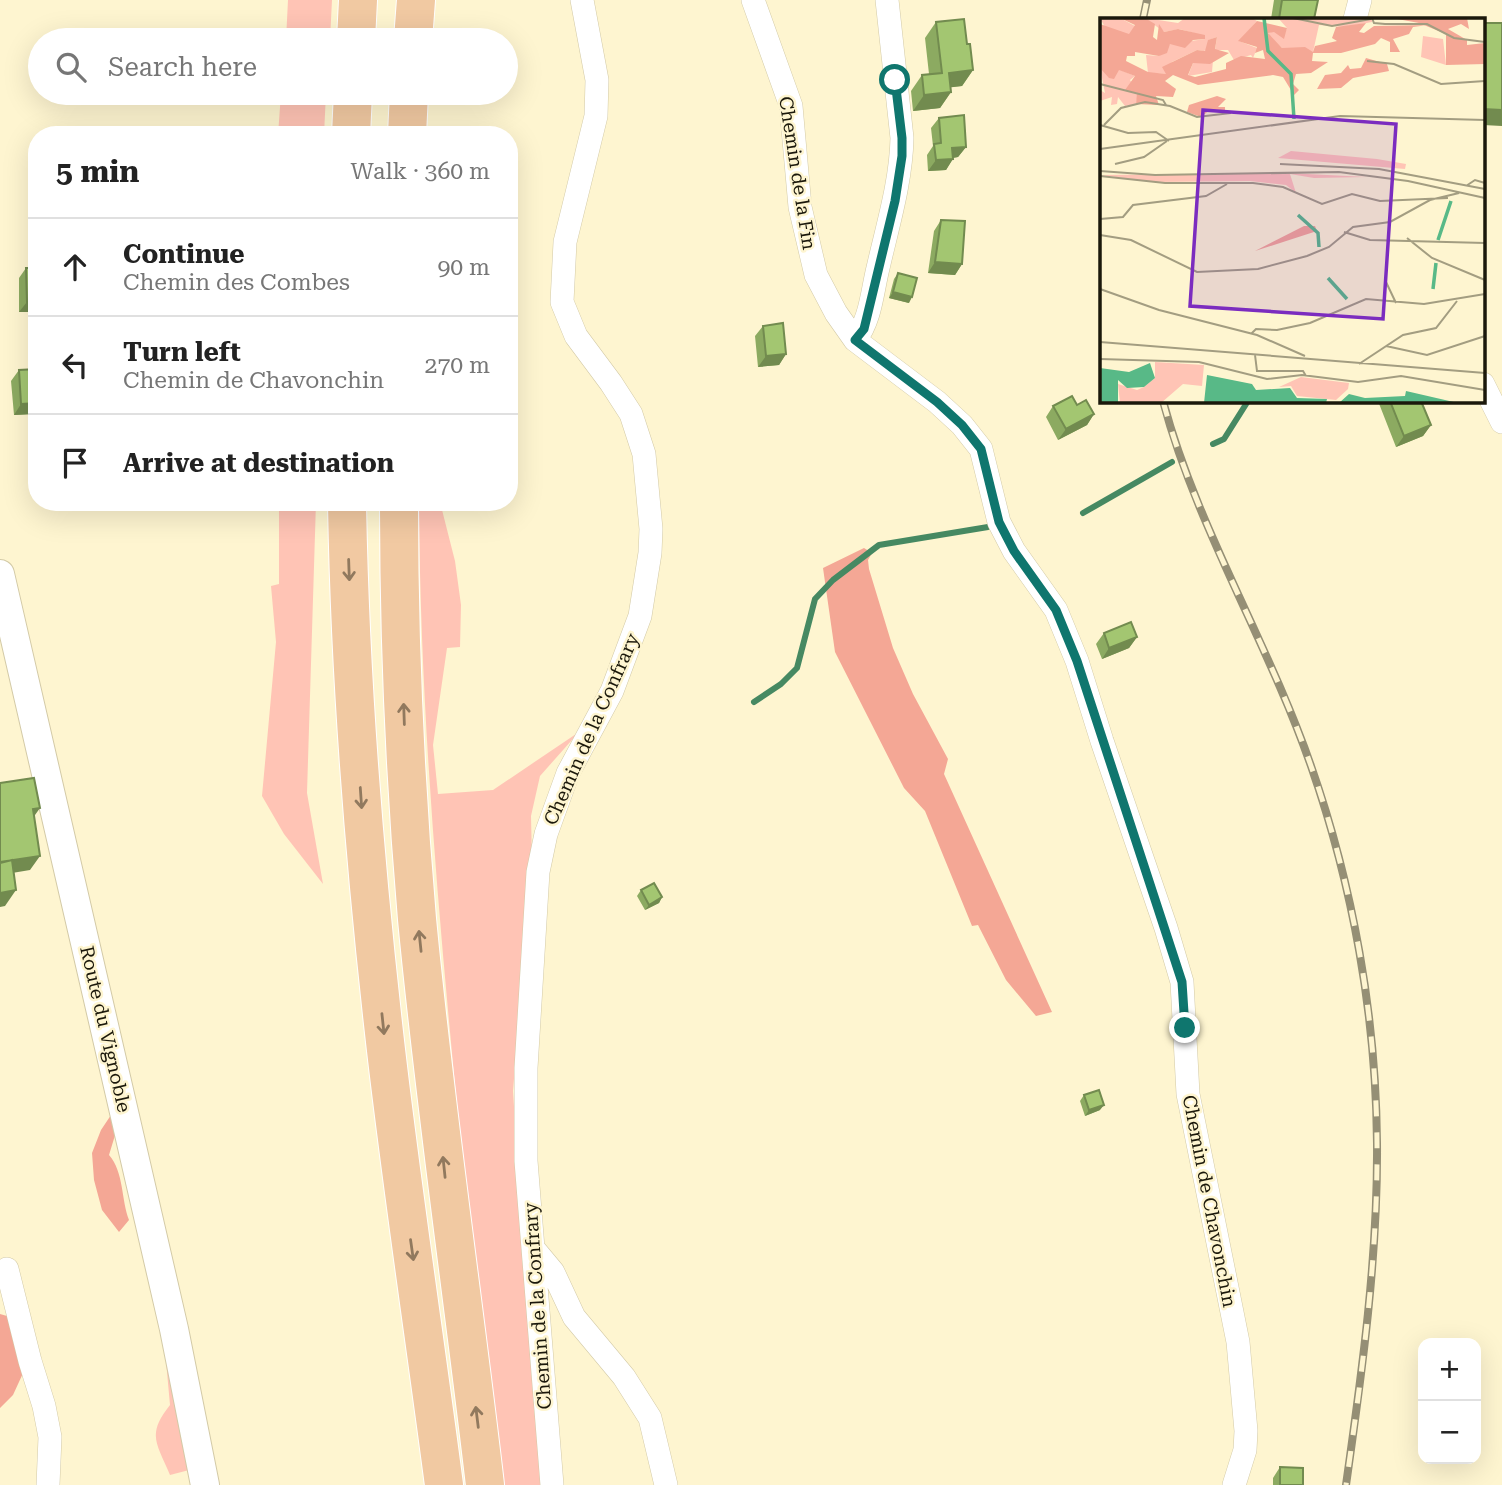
<!DOCTYPE html>
<meta charset="utf-8">
<style>
body{margin:0;font-family:"Roboto Serif",serif;background:#f6f6f6;color:#222}
.controls{position:absolute;right:21px;bottom:21px;display:grid;overflow:hidden;border-radius:14px;box-shadow:0 7px 28px #0002}
.controls button{width:63px;height:63px;display:grid;place-items:center;padding:0;border:0;border-bottom:2px solid #e0e0e0;background:#fff;color:#222;font:35px sans-serif}
.stop{position:absolute;width:21px;height:21px;margin:-16px;border:5px solid #0f766e;border-radius:50%;background:#fff}
.stop.end{background:#0f766e;border-color:#fff;box-shadow:0 2px 7px #0008}
.list{margin:0;padding:0;list-style:none}
h2{display:flex;justify-content:space-between;align-items:center;height:91px;margin:0;padding:0 28px;font-size:30px}
h2 small{font-size:23px;font-weight:400;color:#767676}
.list li{display:grid;grid-template-columns:46px 1fr auto;gap:21px;align-items:center;box-sizing:border-box;height:98px;padding:0 28px;border-top:2px solid #e0e0e0}
.list b{display:block;font-size:26px;white-space:nowrap}
.list p{margin:0;font-size:23px;white-space:nowrap;color:#767676}
.list em{font-size:23px;font-style:normal;color:#767676}
.icon{flex:none;width:38px;height:38px;fill:none;stroke:currentColor;stroke-width:2;stroke-linecap:round;stroke-linejoin:round}
.map{position:relative;flex:none;width:1502px;height:1485px;overflow:hidden}
.search{position:absolute;background:#fff;box-shadow:0 7px 28px #0002;left:28px;top:28px;width:490px;height:77px;display:flex;align-items:center;gap:18px;box-sizing:border-box;padding:0 24px;border-radius:38px;color:#767676;font-size:26px}
.panel{position:absolute;background:#fff;box-shadow:0 7px 28px #0002;left:28px;top:126px;width:490px;height:385px;border-radius:28px}
.map>svg:first-child{display:block}
.green{fill:#ffc4b5}
.forest{fill:#f4a795}
.lines{fill:none;stroke-linecap:round;stroke-linejoin:round}
.stream{stroke:#468962;stroke-width:6}
.minor-casing{stroke:#d3caa7;stroke-width:24}
.tertiary-casing{stroke:#d3caa7;stroke-width:30}
.motorway-casing{stroke:#fff;stroke-width:40}
.minor{stroke:#fff;stroke-width:23}
.tertiary{stroke:#fff;stroke-width:28}
.motorway{stroke:#f1c9a2;stroke-width:38}
.rail-casing{stroke:#958f75;stroke-width:8}
.rail{stroke:#fef5d0;stroke-width:5;stroke-dasharray:16;stroke-linecap:butt}
.wall{fill:#8caa61}
.shaded-wall{fill:#728b4f}
.building{fill:#a3c671;stroke:#728b4f;stroke-width:2}
.oneway{stroke:#91795e}
.route{stroke:#0f766e;stroke-width:9}
.labels{text-anchor:middle;stroke-width:5;stroke-linejoin:round;paint-order:stroke}
.street-label{font-size:19px;fill:#1b180b;stroke:#fef5d0}
.inset-river{fill:none;stroke:#58b987;stroke-width:3.5}
.inset-road{fill:none;stroke:#a39d81;stroke-width:2}
.view{fill:#7b2cbf;fill-opacity:0.15;stroke:#7b2cbf;stroke-width:3.5}
.inset-edge{fill:none;stroke:#1b180b;stroke-width:3.5}
</style>
<div class="map">
<svg width="1502" height="1485" viewBox="0 0 1502 1485">
<rect width="100%" height="100%" fill="#fef5d0"/>
<path class="green" d="M 288,0 L 332,0 L 330,40 L 286,40 Z
M 281,93 L 326,93 L 324,135 L 278,135 Z
M 279,502 L 316,502 L 307,793 L 323,884 L 284,834 L 262,796 L 276,642 L 271,586 L 279,584 Z
M 419,502 L 440,502 L 455,561 L 461,605 L 460,647 L 447,648 L 433,745 L 438,794 L 493,790 L 579,732 L 540,776 L 531,816 L 532,861 L 513,1091 L 526,1292 L 546,1485 L 504,1485 C 489,1355 469,1225 456,1095 C 437,898 420,700 419,502 Z
M 165,1350 L 193,1469 L 170,1475 C 157,1443 146,1435 170,1405 Z"/>
<path class="forest" d="M 864,548 L 872,553 L 868,560 L 869,569 L 893,648 L 913,694 L 948,759 L 944,774 L 1052,1012 L 1036,1016 L 1006,980 L 978,925 L 972,926 L 925,811 L 904,788 L 835,652 L 823,568 Z
M 111,1115 L 116,1132 L 109,1155 C 124,1172 121,1199 129,1220 L 119,1232 L 102,1210 L 94,1180 L 92,1153 L 101,1130 Z
M 0,1314 L 7,1316 L 24,1371 L 13,1395 L 0,1408 Z"/>
<g class="lines">
<path class="stream" d="M 1213,444 L 1224,439 L 1248,401
M 1083,513 L 1172,462
M 754,702 L 781,684 L 797,668 L 815,599 L 833,580 L 879,545 L 988,527"/>
<defs>
<path id="minor" d="M 753,0 L 791,106 L 800,207 L 816,275 L 836,313 L 855,340 L 937,402 L 962,425 L 981,449 L 999,522 L 1014,551 L 1056,610 L 1077,661 L 1102,741 L 1166,928 L 1182,982 L 1188,1094 L 1238,1342 L 1246,1431 L 1245,1450 L 1234,1485
M 1355,19 L 1360,0
M 855,340 C 871,319 872,292 878,268 C 888,224 901,182 902,138 L 887,0
M 1483,384 L 1502,422
M 533,1248 L 553,1272 L 574,1317 L 624,1377 L 650,1418 L 666,1485
M 7,1269 L 30,1361 L 44,1406 L 50,1437 L 48,1485
M 552,1485 L 526,1161 L 526,1068 L 538,872 L 546,834 L 568,773 L 612,691 L 640,616 L 650,553 L 651,529 L 644,454 L 631,414 L 611,383 L 576,336 L 562,302 L 565,242 L 596,116 L 597,80 L 582,0"/>
<path id="tertiary" d="M 0,574 L 174,1329 L 205,1485"/>
<path id="motorway" d="M 356,40 L 358,0
M 413,40 L 416,0
M 351,135 L 353,93
M 407,135 L 409,93
M 347,502 C 350,686 365,868 386,1050 C 403,1196 425,1340 444,1485
M 399,502 C 399,641 405,781 417,919 C 435,1108 463,1296 485,1485"/>
</defs>
<use href="#minor" class="minor-casing"/>
<use href="#tertiary" class="tertiary-casing"/>
<use href="#motorway" class="motorway-casing"/>
<use href="#minor" class="minor"/>
<use href="#tertiary" class="tertiary"/>
<use href="#motorway" class="motorway"/>
<defs>
<path id="rail" d="M 1143,19 L 1147,0
M 1163,401 C 1197,528 1268,642 1311,766 C 1353,886 1376,1016 1377,1143 C 1378,1257 1362,1372 1346,1485"/>
</defs>
<use href="#rail" class="rail-casing"/>
<use href="#rail" class="rail"/>
</g>
<path class="wall" d="M 1274,0 L 1318,0 L 1314,19 L 1271,19 Z
M 936,22 L 967,44 L 973,70 L 962,86 L 950,87 L 951,92 L 940,108 L 913,111 L 911,91 L 922,75 L 929,74 L 925,38 Z
M 939,118 L 966,147 L 958,157 L 953,158 L 946,170 L 928,171 L 927,155 L 933,146 L 931,128 Z
M 941,220 L 962,264 L 955,275 L 928,273 L 934,231 Z
M 26,268 L 37,312 L 19,312 L 19,278 Z
M 898,273 L 909,303 L 889,298 L 894,279 Z
M 763,326 L 786,354 L 779,365 L 758,367 L 755,336 Z
M 37,369 L 37,408 L 33,414 L 14,415 L 11,381 L 19,370 Z
M 1378,401 L 1421,401 L 1431,425 L 1423,436 L 1396,447 Z
M 1077,405 L 1094,414 L 1087,425 L 1058,440 L 1046,417 L 1053,406 Z
M 1104,633 L 1137,637 L 1129,648 L 1102,659 L 1096,644 Z
M 641,890 L 662,897 L 659,903 L 645,910 L 637,896 Z
M 1084,1095 L 1100,1110 L 1085,1116 L 1080,1101 Z
M 1280,1467 L 1303,1485 L 1273,1485 L 1273,1478 Z"/>
<path class="shaded-wall" d="M 973,70 L 962,86 L 937,89 L 949,73 Z
M 951,92 L 940,108 L 913,111 L 924,95 Z
M 1483,109 L 1502,110 L 1502,126 L 1483,125 Z
M 966,147 L 958,157 L 945,159 L 952,148 Z
M 953,159 L 946,170 L 928,171 L 936,160 Z
M 935,262 L 962,264 L 955,275 L 928,273 Z
M 893,292 L 912,297 L 909,303 L 889,298 Z
M 27,302 L 37,302 L 37,312 L 19,312 Z
M 786,354 L 779,365 L 758,367 L 766,356 Z
M 37,403 L 37,408 L 33,414 L 14,415 L 21,404 Z
M 1094,414 L 1087,425 L 1058,440 L 1066,429 Z
M 1431,425 L 1423,436 L 1396,447 L 1404,436 Z
M 1137,637 L 1129,648 L 1102,659 L 1109,648 Z
M 40,808 L 30,822 L 33,809 Z
M 40,856 L 30,870 L 0,875 L 0,862 Z
M 16,890 L 5,906 L 0,907 L 0,893 Z
M 662,897 L 659,903 L 645,910 L 649,905 Z
M 1104,1105 L 1100,1110 L 1085,1116 L 1089,1110 Z"/>
<path class="building" d="M 1282,0 L 1318,0 L 1314,19 L 1279,19 Z
M 964,19 L 967,44 L 970,44 L 973,70 L 949,73 L 951,92 L 924,95 L 922,75 L 942,73 L 936,22 Z
M 1483,23 L 1502,23 L 1502,110 L 1483,109 Z
M 964,115 L 966,147 L 952,148 L 953,159 L 936,160 L 934,144 L 941,143 L 939,118 Z
M 941,220 L 965,221 L 962,264 L 935,262 Z
M 26,268 L 37,268 L 37,302 L 27,302 Z
M 898,273 L 917,278 L 912,297 L 893,292 Z
M 783,323 L 786,354 L 766,356 L 763,326 Z
M 37,369 L 37,403 L 21,404 L 19,370 Z
M 1072,396 L 1077,405 L 1086,400 L 1094,414 L 1066,429 L 1053,406 Z
M 1390,401 L 1421,401 L 1431,425 L 1404,436 Z
M 1131,622 L 1137,637 L 1109,648 L 1104,633 Z
M 34,778 L 40,808 L 33,809 L 40,856 L 0,862 L 0,783 Z
M 12,860 L 16,890 L 0,893 L 0,863 Z
M 654,883 L 662,897 L 649,905 L 641,890 Z
M 1099,1090 L 1104,1105 L 1089,1110 L 1084,1095 Z
M 1280,1467 L 1303,1468 L 1303,1485 L 1280,1485 Z"/>
<defs><path id="oneway-shaft" d="M-6 0H5M1.5-3L5.5 0L1.5 3" fill="none" stroke-width="1.6" stroke-linecap="round" stroke-linejoin="round" transform="scale(1.75)"/></defs>
<g class="oneway">
<use href="#oneway-shaft" transform="translate(349 570) rotate(88)"/>
<use href="#oneway-shaft" transform="translate(404 714) rotate(-92)"/>
<use href="#oneway-shaft" transform="translate(361 798) rotate(86)"/>
<use href="#oneway-shaft" transform="translate(420 941) rotate(-96)"/>
<use href="#oneway-shaft" transform="translate(383 1024) rotate(84)"/>
<use href="#oneway-shaft" transform="translate(444 1167) rotate(-96)"/>
<use href="#oneway-shaft" transform="translate(412 1250) rotate(82)"/>
<use href="#oneway-shaft" transform="translate(477 1417) rotate(-97)"/>
</g>
<g class="lines">
<path class="route" d="M 895,80 L 902,138 L 902,156 L 895,201 L 864,329 L 855,340 L 937,402 L 962,425 L 981,449 L 999,522 L 1014,551 L 1056,610 L 1077,661 L 1182,982 L 1185,1028"/>
</g>
<g class="labels">
<g class="street-label">
<text transform="translate(798 173) rotate(81)" y="7">Chemin de la Fin</text>
<text transform="translate(591 729) rotate(-66)" y="7">Chemin de la Confrary</text>
<text transform="translate(106 1029) rotate(77)" y="7">Route du Vignoble</text>
<text transform="translate(1210 1201) rotate(79)" y="7">Chemin de Chavonchin</text>
<text transform="translate(537 1306) rotate(-94)" y="7">Chemin de la Confrary</text>
</g>
</g>
<g transform="translate(1100 18)">
<rect width="385" height="385" fill="#fef5d0"/>
<path d="M 0,0 L 20,0 L 35,8 L 29,17 L 6,11 ZM 45,0 L 78,5 L 85,0 L 152,0 L 157,3 L 139,23 L 157,30 L 153,40 L 151,37 L 134,42 L 128,32 L 115,32 L 117,19 L 109,22 L 110,30 L 104,33 L 97,32 L 72,44 L 66,56 L 48,55 L 46,37 L 59,38 L 70,26 L 105,21 L 105,18 L 79,11 L 64,14 ZM 178,0 L 272,0 L 272,4 L 245,9 L 219,7 L 213,34 L 182,30 L 169,18 L 168,13 L 185,15 L 187,10 ZM 323,18 L 343,21 L 346,47 L 321,39 ZM 113,42 L 112,54 L 88,58 L 93,45 ZM 0,50 L 8,56 L 18,51 L 35,58 L 30,62 L 38,75 L 36,86 L 25,88 L 18,79 L 17,86 L 11,87 L 12,79 L 0,83 L 0,72 L 5,75 ZM 191,133 L 277,141 L 306,146 L 305,151 L 178,140 ZM 188,155 L 267,159 L 214,160 L 190,156 L 196,175 L 186,167 L 150,163 L 56,164 L 0,157 ZM 55,344 L 104,347 L 102,368 L 83,366 L 61,385 L 20,385 L 18,366 L 37,372 L 44,369 L 55,360 ZM 201,359 L 249,365 L 248,371 L 236,382 L 197,378 L 191,368 L 179,369 Z" fill="#ffc4b5"/>
<path d="M 20,0 L 45,0 L 55,6 L 53,19 L 57,22 L 59,6 L 64,14 L 78,11 L 105,17 L 105,21 L 93,22 L 85,30 L 70,26 L 67,35 L 59,38 L 35,34 L 35,38 L 27,38 L 26,43 L 48,54 L 66,56 L 62,49 L 97,32 L 105,33 L 108,22 L 117,19 L 115,31 L 129,35 L 110,46 L 93,45 L 88,57 L 95,59 L 126,51 L 126,45 L 141,38 L 165,41 L 163,32 L 155,35 L 157,29 L 138,23 L 157,3 L 187,10 L 184,21 L 174,14 L 168,15 L 182,30 L 205,29 L 213,34 L 215,28 L 237,23 L 232,20 L 236,9 L 266,5 L 259,14 L 264,15 L 274,8 L 328,7 L 313,9 L 309,16 L 293,21 L 300,34 L 290,34 L 290,24 L 281,20 L 275,26 L 241,35 L 213,35 L 212,43 L 228,44 L 211,55 L 196,56 L 193,66 L 199,72 L 194,77 L 183,59 L 173,57 L 98,67 L 73,57 L 65,63 L 76,71 L 73,79 L 56,78 L 59,87 L 36,86 L 37,75 L 25,72 L 35,58 L 19,52 L 14,61 L 9,60 L 0,50 L 0,6 L 29,16 L 35,7 ZM 292,0 L 367,0 L 369,11 L 361,6 L 348,11 L 367,22 L 367,27 L 385,25 L 385,46 L 346,47 L 346,16 L 319,5 ZM 266,40 L 287,46 L 289,53 L 253,60 L 241,70 L 217,71 L 225,57 L 241,55 L 248,47 L 250,51 L 261,50 ZM 117,78 L 126,81 L 118,89 L 125,89 L 125,95 L 111,91 L 101,99 L 87,94 L 89,87 ZM 204,208 L 215,208 L 217,213 L 155,233 Z" fill="#f4a795"/>
<path d="M 50,345 L 55,360 L 44,369 L 27,370 L 18,362 L 18,385 L 0,385 L 0,350 L 29,354 ZM 107,357 L 152,366 L 156,372 L 190,370 L 197,380 L 227,381 L 226,385 L 104,385 ZM 306,373 L 358,385 L 239,385 L 249,376 L 265,380 L 305,378 Z" fill="#58b987"/>
<path class="inset-river" d="M 164,0 L 168,33 L 191,56 L 194,101M 198,197 L 218,215 L 219,229M 338,222 L 351,183M 228,260 L 247,281M 333,271 L 336,245"/>
<path class="inset-road" d="M 193,0 L 232,8 L 271,1M 272,0 L 274,5 L 285,6 L 327,6 L 354,20 L 385,24M 267,43 L 294,46 L 341,66 L 385,63M 0,66 L 63,82 L 66,87M 0,107 L 28,115 L 56,114 L 69,123M 4,107 L 21,90 L 45,84 L 70,88 L 97,99 L 131,95M 0,131 L 240,98 L 385,102M 15,146 L 44,139 L 67,123M 180,146 L 279,151 L 385,171M 0,153 L 55,157 L 239,154 L 308,163 L 385,180M 0,158 L 65,165 L 153,165 L 183,169 L 222,186 L 252,176 L 280,183 L 348,180M 366,168 L 375,162 L 385,165M 0,201 L 23,199 L 33,187 L 106,178 L 127,166M 244,214 L 270,222 L 385,225M 0,217 L 31,222 L 97,254 L 158,251 L 207,238 L 229,229 L 253,209 L 290,204 L 330,182 L 359,175M 307,220 L 332,240 L 385,262M 286,264 L 296,285M 0,271 L 59,292 L 157,317 L 205,338M 152,315 L 156,311 L 177,312 L 210,305 L 266,281 L 324,286 L 385,276M 0,324 L 385,355M 286,328 L 327,337 L 385,318M 155,337 L 157,353 L 203,353 L 206,358M 0,341 L 99,344 L 167,361 L 202,357 L 258,364 L 301,358 L 385,372M 259,346 L 303,317 L 336,310 L 357,283"/>
<path class="view" d="M 103,92 L 296,106 L 283,301 L 90,288 Z"/>
<rect width="385" height="385" class="inset-edge"/>
</g>
</svg>
<div class="controls">
<button>+</button>
<button>−</button>
</div>
<div class="stop" style="left:895px;top:80px"></div>
<div class="stop end" style="left:1185px;top:1028px"></div>
<div class="search"><svg class="icon" aria-label="search" viewBox="0 0 24 24"><circle cx="10" cy="10" r="6"/><path d="M15 15l6 6"/></svg>Search here</div>
<section class="panel">
<h2>5 min<small>Walk · 360 m</small></h2>
<ul class="list">
<li><svg class="icon" aria-label="ahead" viewBox="0 0 24 24"><path d="M12 20V5M6 11l6-6 6 6"/></svg><div><b>Continue</b><p>Chemin des Combes</p></div><em>90 m</em></li>
<li><svg class="icon" aria-label="left" viewBox="0 0 24 24"><path d="M17 20v-9H6M10 6l-5 5 5 5"/></svg><div><b>Turn left</b><p>Chemin de Chavonchin</p></div><em>270 m</em></li>
<li><svg class="icon" aria-label="arrive" viewBox="0 0 24 24"><path d="M6 21V4h12l-3 4 3 4H6"/></svg><div><b>Arrive at destination</b></div></li>
</ul>
</section>
</div>
